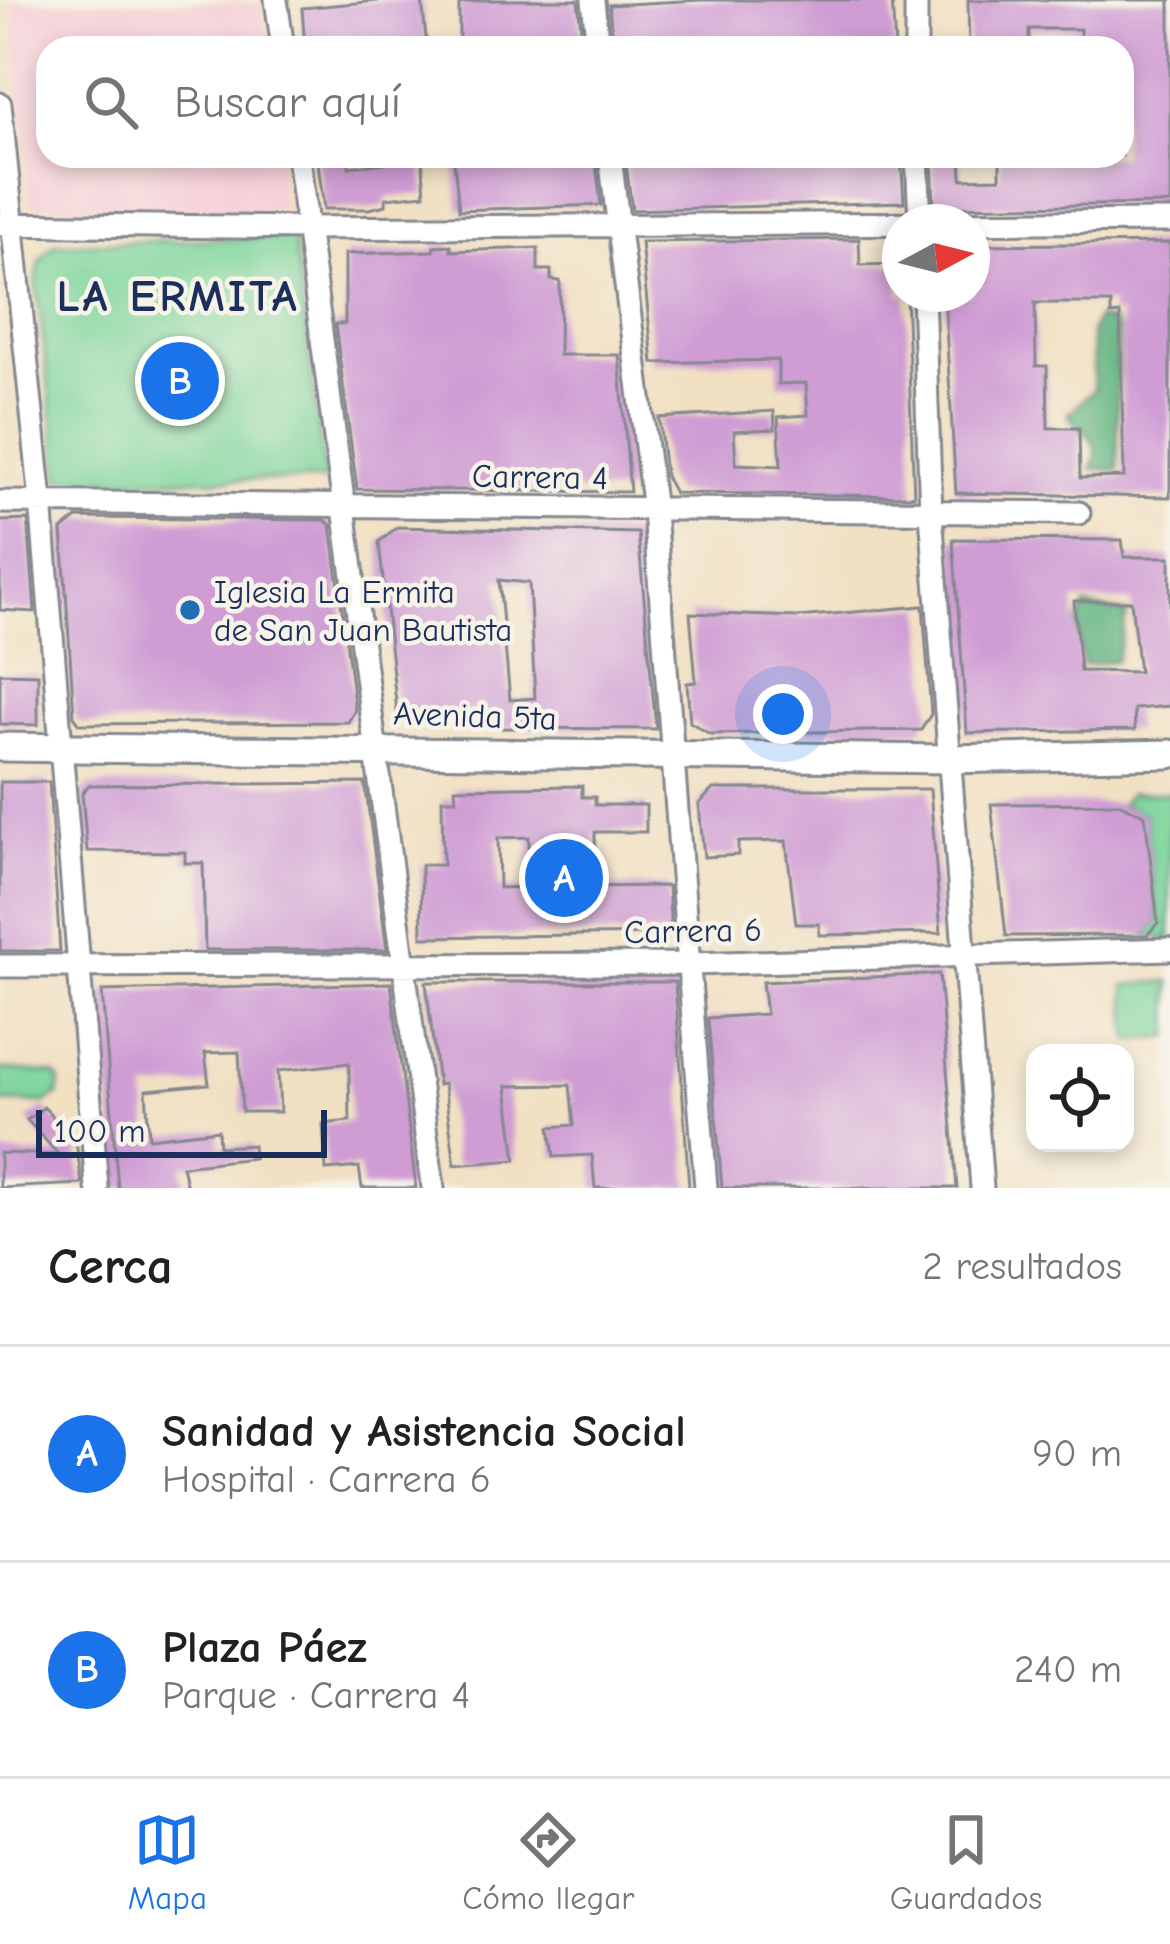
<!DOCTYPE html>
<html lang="es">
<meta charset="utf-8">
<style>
body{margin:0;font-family:"Comic Neue",sans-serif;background:#f6f6f6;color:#202124}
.controls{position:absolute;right:36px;bottom:36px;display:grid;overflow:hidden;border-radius:24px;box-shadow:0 6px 18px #0003}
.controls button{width:108px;height:108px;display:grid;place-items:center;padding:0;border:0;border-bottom:3px solid #e0e0e0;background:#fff;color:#202124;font:60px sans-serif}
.compass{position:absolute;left:882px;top:204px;width:108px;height:108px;border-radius:50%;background:#fff;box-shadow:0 6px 18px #0003;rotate:83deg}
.scale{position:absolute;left:36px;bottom:30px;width:291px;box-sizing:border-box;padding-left:12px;border:6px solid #1b2f5e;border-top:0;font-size:33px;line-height:42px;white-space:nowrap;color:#1b2f5e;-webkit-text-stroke:9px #f7f3e8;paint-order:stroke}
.you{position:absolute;left:783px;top:714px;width:42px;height:42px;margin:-30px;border:9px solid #fff;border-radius:50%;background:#1a73e8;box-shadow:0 0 0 18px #1a73e833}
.badge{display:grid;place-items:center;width:78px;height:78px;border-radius:50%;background:#1a73e8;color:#fff;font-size:39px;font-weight:700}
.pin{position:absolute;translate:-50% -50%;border:6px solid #fff;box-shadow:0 3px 12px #0006}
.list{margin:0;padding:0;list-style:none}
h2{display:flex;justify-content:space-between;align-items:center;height:156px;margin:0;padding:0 48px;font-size:51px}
h2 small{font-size:39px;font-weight:400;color:#757577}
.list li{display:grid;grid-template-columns:78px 1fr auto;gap:36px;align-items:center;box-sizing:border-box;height:216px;padding:0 48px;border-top:3px solid #e0e0e0}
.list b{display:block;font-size:45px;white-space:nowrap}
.list p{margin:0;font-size:39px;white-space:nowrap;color:#757577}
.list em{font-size:39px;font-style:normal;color:#757577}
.icon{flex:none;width:66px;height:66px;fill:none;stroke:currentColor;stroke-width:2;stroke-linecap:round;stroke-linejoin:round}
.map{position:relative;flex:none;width:1170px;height:1188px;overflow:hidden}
.search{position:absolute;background:#fff;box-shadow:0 6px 18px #0003;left:36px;right:36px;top:36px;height:132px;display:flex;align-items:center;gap:30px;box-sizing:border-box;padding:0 42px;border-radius:36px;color:#757577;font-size:45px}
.sheet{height:588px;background:#fff}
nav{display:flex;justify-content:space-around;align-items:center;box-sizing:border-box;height:168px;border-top:3px solid #e0e0e0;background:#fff;font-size:33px;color:#757577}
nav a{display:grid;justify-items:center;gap:6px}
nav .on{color:#1a73e8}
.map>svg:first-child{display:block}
.built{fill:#f6cfd8}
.green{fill:#7dd59b;stroke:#4c827c;stroke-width:3}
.forest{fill:#66b683;stroke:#407270;stroke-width:3}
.building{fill:#cf9cd4;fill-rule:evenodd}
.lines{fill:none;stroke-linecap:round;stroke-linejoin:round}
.minor-casing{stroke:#868890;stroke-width:27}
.tertiary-casing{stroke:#868890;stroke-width:33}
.minor{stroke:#fff;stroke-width:21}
.tertiary{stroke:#fff;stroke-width:27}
.poi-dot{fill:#1f6fb2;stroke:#f7f3e8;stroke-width:4.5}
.labels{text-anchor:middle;stroke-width:9;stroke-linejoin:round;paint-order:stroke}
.street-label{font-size:33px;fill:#1b2f5e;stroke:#f7f3e8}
.poi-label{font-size:33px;fill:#1b2f5e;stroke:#f7f3e8;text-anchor:start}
.district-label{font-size:45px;font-weight:bold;letter-spacing:3px;fill:#1b2f5e;stroke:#f7f3e8}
</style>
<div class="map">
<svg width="1170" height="1188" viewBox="0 0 1170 1188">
<rect width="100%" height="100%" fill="#f7f3e8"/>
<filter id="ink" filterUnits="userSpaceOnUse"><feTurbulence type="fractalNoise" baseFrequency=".00833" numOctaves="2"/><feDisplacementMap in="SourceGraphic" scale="24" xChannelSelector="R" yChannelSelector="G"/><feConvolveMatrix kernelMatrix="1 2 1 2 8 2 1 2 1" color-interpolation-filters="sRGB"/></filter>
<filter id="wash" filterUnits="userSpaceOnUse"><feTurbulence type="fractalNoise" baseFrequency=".004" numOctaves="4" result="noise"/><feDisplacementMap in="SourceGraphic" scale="48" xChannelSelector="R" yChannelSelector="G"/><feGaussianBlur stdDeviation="2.7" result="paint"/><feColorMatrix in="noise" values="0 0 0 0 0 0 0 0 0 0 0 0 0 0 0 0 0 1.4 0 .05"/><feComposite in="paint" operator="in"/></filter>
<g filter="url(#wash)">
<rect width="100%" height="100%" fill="#f1e0c2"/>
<path class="built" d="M 12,2 L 263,3 L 267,48 L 48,48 L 48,156 L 278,156 L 283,210 L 30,206 Z"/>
<path class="green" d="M 294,237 L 325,480 L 60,479 L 36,282 L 40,261 L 55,244 Z
M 1130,793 L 1170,793 L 1170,939 L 1146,936 L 1158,922 L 1145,815 L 1121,804 Z
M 1170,981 L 1170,1037 L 1130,1040 L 1125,985 Z
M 0,1069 L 54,1074 L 60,1081 L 58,1095 L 44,1103 L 0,1102 Z"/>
<path class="forest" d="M 1097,318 L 1113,322 L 1117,331 L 1118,470 L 1091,469 C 1109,440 1077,431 1068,414 L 1094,390 L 1091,331 Z
M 1085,606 L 1127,613 L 1116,661 L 1083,665 L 1078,623 Z"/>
<g id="blocks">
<path class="building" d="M 388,0 L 422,0 L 427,48 L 305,48 L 302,8 Z
M 483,0 L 578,0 L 583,48 L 459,45 L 459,4 Z
M 701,0 L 892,0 L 895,48 L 613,48 L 609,5 Z
M 968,0 L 1170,0 L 1170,204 L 934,207 L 932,156 L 961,156 L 962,179 L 1000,178 L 1000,156 L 1122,156 L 1122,45 L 1080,45 L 1080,29 L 1029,29 L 1029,48 L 969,47 Z
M 317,156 L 348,156 L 349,167 L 385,163 L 384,156 L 422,156 L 425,194 L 386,198 L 386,205 L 369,209 L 324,209 Z
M 515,156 L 595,156 L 601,205 L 459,210 L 454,162 Z
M 625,156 L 901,156 L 904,202 L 632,210 Z
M 859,239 L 860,265 L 900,264 L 900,294 L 906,294 L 914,496 L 674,493 L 665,476 L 659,418 L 774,411 L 775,429 L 734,431 L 736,464 L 781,466 L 778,417 L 808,415 L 806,383 L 778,384 L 778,360 L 653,363 L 641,242 Z
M 1170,243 L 1170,497 L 956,493 L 944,294 L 972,294 L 972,245 ZM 1035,303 L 1111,303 L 1111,315 L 1120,314 L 1124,477 L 1080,478 L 1079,428 L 1048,428 L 1047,366 L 1036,366 Z
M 451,245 L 451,251 L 538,248 L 538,270 L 551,270 L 551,280 L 560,281 L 559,355 L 619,355 L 630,492 L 357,489 L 335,324 L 345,324 L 345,254 L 434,251 L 434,246 Z
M 77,518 L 325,520 L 331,525 L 355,710 L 348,722 L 80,724 L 74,716 L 62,530 Z
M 28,520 L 35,612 L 0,610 L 0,521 Z
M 397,527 L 638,533 L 656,729 L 489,728 L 486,711 L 397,712 L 379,542 ZM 499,580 L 529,583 L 535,698 L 510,700 Z
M 953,539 L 1122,540 L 1124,557 L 1170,557 L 1170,706 L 1134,709 L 1135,730 L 967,733 ZM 1074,601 L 1131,601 L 1139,672 L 1080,671 Z
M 923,606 L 931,714 L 921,730 L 710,734 L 690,722 L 687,683 L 696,682 L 690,613 L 798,617 Z
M 0,673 L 38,674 L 38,725 L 0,724 Z
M 0,782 L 49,782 L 60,951 L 0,951 Z
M 365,783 L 387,950 L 205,950 L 203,863 L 185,863 L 185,852 L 87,851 L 82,793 L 89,785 Z
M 582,786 L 582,797 L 595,797 L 595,805 L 646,805 L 646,832 L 595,832 L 595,856 L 575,856 L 575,887 L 668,886 L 671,934 L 422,937 L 421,865 L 443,865 L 442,799 L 456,799 L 455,788 ZM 529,837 L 529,887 L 499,888 L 498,838 Z
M 713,789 L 930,789 L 941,933 L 819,935 L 819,924 L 796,924 L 786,841 L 738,842 L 738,855 L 704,857 L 699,804 Z
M 1118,803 L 1145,815 L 1158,923 L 1147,935 L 1006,936 L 991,804 Z
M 939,974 L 957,1188 L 722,1188 L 708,1018 L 766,1014 L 762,982 Z
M 426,982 L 675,982 L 689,1188 L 595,1188 L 592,1155 L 554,1157 L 550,1127 L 574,1125 L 570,1085 L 507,1086 L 516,1160 L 455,1165 L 444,1084 L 438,1085 Z
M 391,983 L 416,1188 L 362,1188 L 359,1167 L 326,1170 L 323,1124 L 350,1121 L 349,1063 L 278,1071 L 280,1112 L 242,1112 L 239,1052 L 205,1053 L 209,1084 L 146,1090 L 149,1138 L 218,1130 L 219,1147 L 253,1145 L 254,1158 L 182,1166 L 187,1188 L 118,1188 L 102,991 Z
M 44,1107 L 76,1142 L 82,1184 L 0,1188 L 0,1153 L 59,1155 L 27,1120 Z"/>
</g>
</g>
<g filter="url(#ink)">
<use href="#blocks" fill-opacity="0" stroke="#868890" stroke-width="3"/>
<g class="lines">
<defs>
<path id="minor" d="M 276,0 L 283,48
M 593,0 L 598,48
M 916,48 L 916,0
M 0,104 L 41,501 L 97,1188
M 298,156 L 433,1188
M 610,156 L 654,511 L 706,1188
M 917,156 L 920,222
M 0,224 L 308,228 L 1170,221
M 923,294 L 931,513 L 982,1188
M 0,502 L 1079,513
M 0,966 L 692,964 L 1170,949"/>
<path id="tertiary" d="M 0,747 L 949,759 L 1170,754"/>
</defs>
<use href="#minor" class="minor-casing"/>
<use href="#tertiary" class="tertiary-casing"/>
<use href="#minor" class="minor"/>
<use href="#tertiary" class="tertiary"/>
</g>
</g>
<circle class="poi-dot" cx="190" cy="610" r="12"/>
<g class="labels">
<g class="street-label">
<text transform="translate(540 476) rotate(1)" y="12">Carrera 4</text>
<text transform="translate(475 715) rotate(2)" y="12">Avenida 5ta</text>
<text transform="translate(693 930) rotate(-1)" y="12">Carrera 6</text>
</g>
<g class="poi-label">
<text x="214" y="603">Iglesia La Ermita<tspan x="214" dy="38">de San Juan Bautista</tspan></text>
</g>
<g class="district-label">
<text x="178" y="311">LA ERMITA</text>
</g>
</g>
</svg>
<div class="controls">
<button><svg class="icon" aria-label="locate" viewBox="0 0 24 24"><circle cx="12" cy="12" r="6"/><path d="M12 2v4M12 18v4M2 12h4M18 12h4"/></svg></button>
</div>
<svg class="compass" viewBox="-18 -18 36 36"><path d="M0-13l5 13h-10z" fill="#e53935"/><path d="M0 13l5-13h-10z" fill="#757577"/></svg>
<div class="scale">100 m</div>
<div class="you"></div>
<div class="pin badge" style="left:564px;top:878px">A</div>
<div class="pin badge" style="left:180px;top:381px">B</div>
<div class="search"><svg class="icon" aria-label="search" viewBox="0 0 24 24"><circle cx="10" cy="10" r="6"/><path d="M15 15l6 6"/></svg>Buscar aquí</div>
</div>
<section class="sheet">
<h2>Cerca<small>2 resultados</small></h2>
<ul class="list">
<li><span class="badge">A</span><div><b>Sanidad y Asistencia Social</b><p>Hospital · Carrera 6</p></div><em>90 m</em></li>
<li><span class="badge">B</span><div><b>Plaza Páez</b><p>Parque · Carrera 4</p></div><em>240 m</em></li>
</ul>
</section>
<nav>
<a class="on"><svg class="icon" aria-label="map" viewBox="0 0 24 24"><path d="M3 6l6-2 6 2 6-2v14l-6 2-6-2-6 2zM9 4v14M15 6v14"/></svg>Mapa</a>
<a><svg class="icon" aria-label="directions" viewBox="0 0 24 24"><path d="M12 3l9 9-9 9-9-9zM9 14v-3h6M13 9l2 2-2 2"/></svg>Cómo llegar</a>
<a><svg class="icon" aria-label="saved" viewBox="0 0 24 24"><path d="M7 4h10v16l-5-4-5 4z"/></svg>Guardados</a>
</nav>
